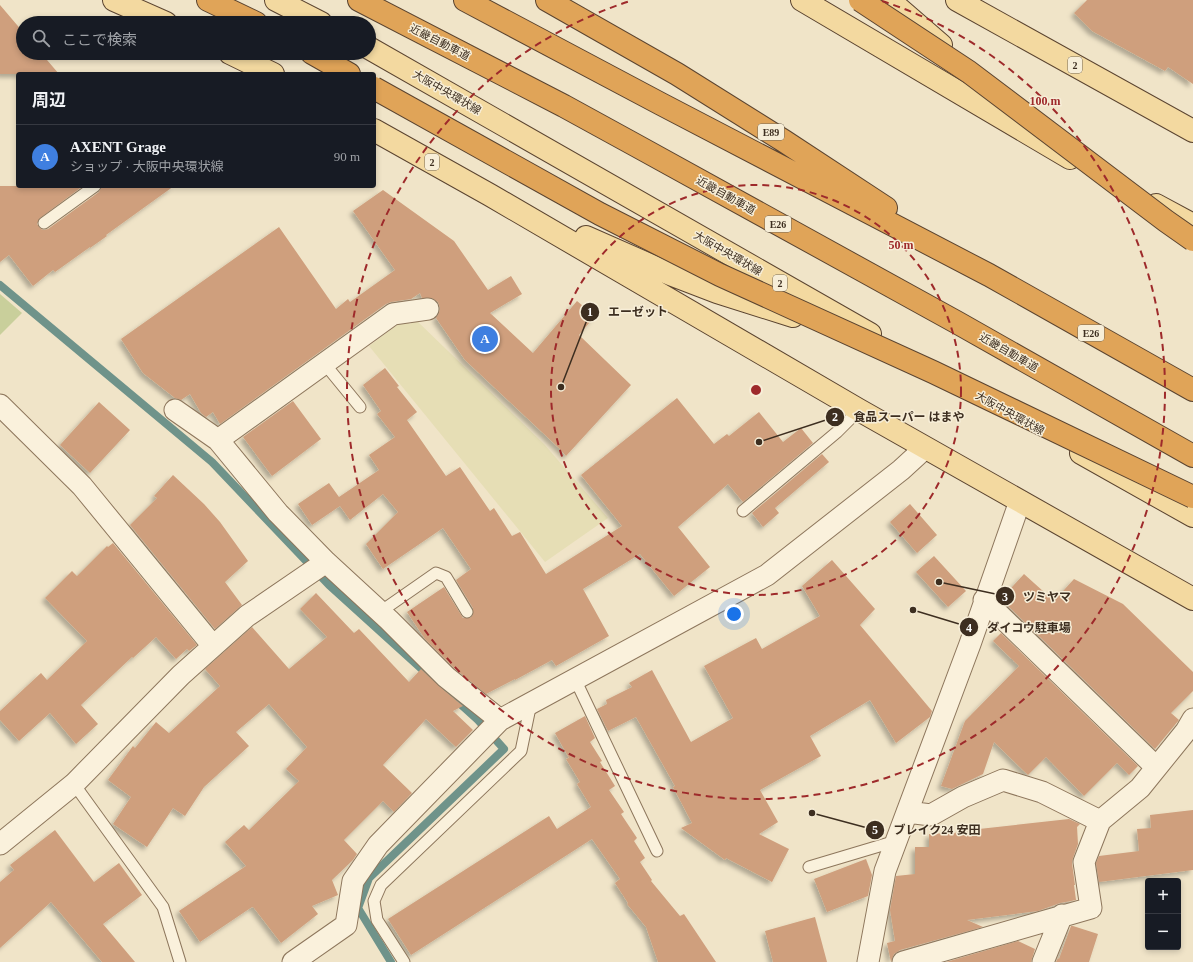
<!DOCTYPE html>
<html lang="ja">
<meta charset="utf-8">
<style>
body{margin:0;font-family:"Times New Roman","Noto Sans JP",serif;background:#242831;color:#f1f3f6}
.controls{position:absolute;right:12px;bottom:12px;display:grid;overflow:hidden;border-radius:4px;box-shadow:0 2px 6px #0003}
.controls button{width:36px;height:36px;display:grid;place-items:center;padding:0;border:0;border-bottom:1px solid #363941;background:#171b24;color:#f1f3f6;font:20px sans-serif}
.you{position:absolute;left:734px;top:614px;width:14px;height:14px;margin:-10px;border:3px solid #fff;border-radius:50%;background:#1a73e8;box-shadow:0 0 0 6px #1a73e833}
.badge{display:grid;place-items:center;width:26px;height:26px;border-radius:50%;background:#2563eb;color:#fff;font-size:13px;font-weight:700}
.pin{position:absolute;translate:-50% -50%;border:2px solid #fff;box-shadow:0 1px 4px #0006}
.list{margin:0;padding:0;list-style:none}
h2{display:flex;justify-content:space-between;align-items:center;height:52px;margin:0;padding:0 16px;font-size:17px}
h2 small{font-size:13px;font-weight:400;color:#9ea1a6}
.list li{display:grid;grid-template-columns:26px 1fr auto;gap:12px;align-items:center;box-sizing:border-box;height:64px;padding:0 16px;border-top:1px solid #363941}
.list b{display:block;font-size:15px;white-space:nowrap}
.list p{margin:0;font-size:13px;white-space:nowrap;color:#9ea1a6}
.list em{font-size:13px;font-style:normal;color:#9ea1a6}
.icon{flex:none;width:22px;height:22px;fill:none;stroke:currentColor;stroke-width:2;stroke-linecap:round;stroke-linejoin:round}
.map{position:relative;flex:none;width:1193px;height:962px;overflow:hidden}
.search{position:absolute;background:#171b24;box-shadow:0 2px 6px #0003;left:16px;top:16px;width:360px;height:44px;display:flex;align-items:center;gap:10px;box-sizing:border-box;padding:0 14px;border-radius:22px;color:#9ea1a6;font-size:15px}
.panel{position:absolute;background:#171b24;box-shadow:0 2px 6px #0003;left:16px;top:72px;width:360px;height:116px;border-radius:4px}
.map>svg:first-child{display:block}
.farmland{fill:#e6deb5}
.green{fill:#c9cf9b}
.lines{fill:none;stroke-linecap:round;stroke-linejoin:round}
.stream{stroke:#6f938a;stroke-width:8}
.building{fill:#cf9f7d;filter:url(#shadow)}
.service-casing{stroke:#8d765c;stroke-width:13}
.minor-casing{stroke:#8d765c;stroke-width:23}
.primary-casing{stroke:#5b4430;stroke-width:24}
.motorway-casing{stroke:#5b4430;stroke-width:24}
.service{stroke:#faf1dc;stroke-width:11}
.minor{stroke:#faf1dc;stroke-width:21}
.primary{stroke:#f3d9a0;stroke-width:22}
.motorway{stroke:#e0a458;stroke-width:22}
.motorway-bridge-casing{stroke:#5b4430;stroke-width:24;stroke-linecap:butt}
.motorway-bridge{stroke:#e0a458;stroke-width:22}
.ring{fill:none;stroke:#9e2a2b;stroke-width:2;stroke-dasharray:7 5}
.labels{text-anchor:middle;stroke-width:3;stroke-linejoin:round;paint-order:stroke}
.shield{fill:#f7eed8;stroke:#756857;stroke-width:1}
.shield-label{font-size:10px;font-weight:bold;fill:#3d2e20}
.street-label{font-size:11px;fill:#3d2e20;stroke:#f7eed8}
.centre{fill:#9e2a2b;stroke:#f7eed8;stroke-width:2}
.ring-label{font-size:12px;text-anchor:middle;font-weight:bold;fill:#9e2a2b;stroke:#f7eed8;stroke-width:3;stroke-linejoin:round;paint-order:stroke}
.leader{fill:none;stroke:#3d2e20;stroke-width:1.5}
.callout-dot{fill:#3d2e20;stroke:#f7eed8;stroke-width:1.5}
.mark-label{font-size:12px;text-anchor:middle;font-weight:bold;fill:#fff}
.callout-label{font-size:12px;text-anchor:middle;font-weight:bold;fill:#3d2e20;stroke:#f7eed8;stroke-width:3;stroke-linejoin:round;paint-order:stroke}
</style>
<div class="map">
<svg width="1193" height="962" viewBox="0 0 1193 962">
<defs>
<filter id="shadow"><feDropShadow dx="-3.5" dy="3.5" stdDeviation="2" flood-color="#0004"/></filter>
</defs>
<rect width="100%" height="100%" fill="#f0e4c8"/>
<path class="farmland" d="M 404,320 L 410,324 L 416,320 L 544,444 L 608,518 L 545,562 L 369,346 Z"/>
<path class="green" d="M 0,294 L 22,313 L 0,335 Z"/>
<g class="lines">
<path class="stream" d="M 0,285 L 212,462 L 329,585 L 478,720 L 504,749 L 369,878 L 358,908 L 391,962"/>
</g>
<path class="building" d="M 1087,0 L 1193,0 L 1193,84 L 1168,67 L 1165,71 L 1092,31 L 1074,13 Z
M 0,5 L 23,32 L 23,53 L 41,53 L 59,74 L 0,74 Z
M 0,186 L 83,186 L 40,218 L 37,224 L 41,229 L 44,230 L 48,229 L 99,192 L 102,186 L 174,186 L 106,235 L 107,236 L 90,248 L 90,247 L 55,272 L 53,270 L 33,286 L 9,255 L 0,262 Z
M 383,190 L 454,241 L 488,290 L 511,276 L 522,294 L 490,313 L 533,353 L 577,301 L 595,316 L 579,335 L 631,385 L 566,456 L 560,449 L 465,360 L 436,318 L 439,313 L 440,308 L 438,302 L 432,298 L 422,298 L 420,293 L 411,299 L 391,302 L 386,304 L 220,424 L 213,412 L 206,417 L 201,413 L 190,394 L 181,400 L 175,398 L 143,373 L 121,339 L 279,227 L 336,309 L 348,299 L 350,302 L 395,270 L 353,211 Z
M 385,368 L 399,386 L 397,387 L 417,412 L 407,420 L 446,476 L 460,467 L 490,511 L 494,508 L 512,536 L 520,532 L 546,574 L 622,526 L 581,475 L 677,398 L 714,444 L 727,434 L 729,436 L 759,412 L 783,442 L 801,428 L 813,443 L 743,502 L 728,484 L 678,527 L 710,567 L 674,596 L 640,554 L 583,589 L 609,636 L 556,666 L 552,660 L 515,680 L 515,679 L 486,694 L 454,668 L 425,639 L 407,612 L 444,587 L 463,618 L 470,618 L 473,615 L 473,608 L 456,580 L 471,569 L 443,528 L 383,569 L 366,544 L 398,512 L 383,494 L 350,520 L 340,506 L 312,525 L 298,504 L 329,483 L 339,497 L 379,470 L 369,455 L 395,437 L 377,414 L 381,411 L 363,385 Z
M 293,401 L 321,439 L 272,476 L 243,437 Z
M 99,402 L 130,430 L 90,473 L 60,445 Z
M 822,454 L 829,462 L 775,508 L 779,513 L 763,527 L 752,513 Z
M 173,475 L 204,504 L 220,522 L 248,561 L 225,582 L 242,605 L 215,629 L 130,525 L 157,498 L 154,496 Z
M 910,504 L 937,535 L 917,553 L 890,522 Z
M 113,543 L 197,645 L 189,651 L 187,649 L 176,659 L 156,637 L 133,658 L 132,657 L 81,705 L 98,724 L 76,744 L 50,713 L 19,741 L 0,720 L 0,711 L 41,673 L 47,680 L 87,641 L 45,598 L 72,571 L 77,576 L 107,546 L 108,547 Z
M 934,556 L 966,591 L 948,607 L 916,572 Z
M 832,560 L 875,609 L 860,625 L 932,711 L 930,717 L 896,743 L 870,700 L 810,736 L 821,756 L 760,790 L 778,822 L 759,834 L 789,849 L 772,882 L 726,858 L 725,860 L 681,828 L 692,823 L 673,787 L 675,786 L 636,717 L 608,731 L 597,709 L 607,704 L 606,700 L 632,687 L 629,683 L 652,670 L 691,742 L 733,718 L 704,666 L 756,638 L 762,649 L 820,616 L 802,586 Z
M 1024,574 L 1054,601 L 1074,579 L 1123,604 L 1193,672 L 1193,691 L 1171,713 L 1179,720 L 1155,749 L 1001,599 Z
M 316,593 L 354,633 L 359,629 L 409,682 L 421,669 L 439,686 L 463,706 L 453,711 L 473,730 L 456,747 L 426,719 L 383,765 L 412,793 L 394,812 L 383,801 L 344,840 L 357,854 L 353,860 L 332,880 L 338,895 L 312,906 L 318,914 L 281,943 L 254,908 L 252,907 L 200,942 L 179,911 L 246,866 L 225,842 L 244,825 L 249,830 L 299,781 L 286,769 L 307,747 L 269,704 L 236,732 L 249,746 L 204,787 L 185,816 L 173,808 L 147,847 L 113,824 L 131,797 L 108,780 L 133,746 L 135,748 L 156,722 L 169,733 L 220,686 L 205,669 L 252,627 L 289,669 L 327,637 L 300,609 Z
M 1001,633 L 1138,766 L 1129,775 L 1117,763 L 1084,796 L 1046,757 L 1028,775 L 994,742 L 983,774 L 952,789 L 941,786 L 965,721 L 1019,666 L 993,641 Z
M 585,716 L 595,738 L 590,742 L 602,761 L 600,762 L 615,786 L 609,790 L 624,812 L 621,814 L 637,838 L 634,841 L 645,858 L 640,862 L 652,880 L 651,881 L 680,916 L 684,914 L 716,962 L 658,962 L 646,927 L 627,904 L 628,903 L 615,883 L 620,879 L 592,839 L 411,955 L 388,919 L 549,816 L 557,829 L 591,807 L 577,784 L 580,782 L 566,759 L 569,758 L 555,733 Z
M 1193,810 L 1193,870 L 1099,882 L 1096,863 L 1099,856 L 1139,851 L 1137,829 L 1151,828 L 1150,815 Z
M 1069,819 L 1080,824 L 1077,827 L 1078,844 L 1073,858 L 1072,863 L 1075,885 L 1074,885 L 1076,900 L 1060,903 L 1038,911 L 967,920 L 983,927 L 900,950 L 894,954 L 891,962 L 887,943 L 895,941 L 890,910 L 896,876 L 915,874 L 915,847 L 929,847 L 929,834 L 970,832 L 970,830 Z
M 55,830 L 94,882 L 119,863 L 142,895 L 103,924 L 135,962 L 102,962 L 51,902 L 0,948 L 0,882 L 14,870 L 10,865 Z
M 866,859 L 872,875 L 868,896 L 827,912 L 814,879 Z
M 815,917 L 827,962 L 773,962 L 765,931 Z
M 1071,926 L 1073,926 L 1098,934 L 1089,962 L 1056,962 L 1058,958 L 1059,959 Z
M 1018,941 L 1035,949 L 1031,962 L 946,962 Z"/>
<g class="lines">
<defs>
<path id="service" d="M 44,223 L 95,186
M 324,363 L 360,407
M 743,511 L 837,432 L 859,410
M 380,612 L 436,573 L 446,577 L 467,612
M 575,679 L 657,851
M 74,784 L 163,907 L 180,962
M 809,867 L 896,841
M 404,962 L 377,920 L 374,901 L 381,885 L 521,751 L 531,703"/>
<path id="minor" d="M 0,405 L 82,486 L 213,646
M 175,410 L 218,440 L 393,314 L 428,309
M 218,440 L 278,513 L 326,562 L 389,620 L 446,677 L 500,720
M 984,600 L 1156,767
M 907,812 L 931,815 L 963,797 L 1003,780 L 1042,792 L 1100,821
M 0,844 L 74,784 L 181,675 L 247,616 L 326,562
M 293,962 L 346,925 L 353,881 L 378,845 L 500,720 L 767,575 L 901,470 L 925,448
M 868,962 L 885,871 L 970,644 L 1020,501
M 903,962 L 1091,908 L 1084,862 L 1100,821 L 1140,788 L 1186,731 L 1193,719
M 1043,962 L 1062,915"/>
<path id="primary" d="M 114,0 L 166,23
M 276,0 L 321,23
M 802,0 L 1070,158
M 889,0 L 941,45
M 957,0 L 1193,131
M 369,48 L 870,334
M 230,53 L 273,74
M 374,130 L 490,195 L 859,410 L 1193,599
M 1156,205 L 1193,225
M 586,237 L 670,274 L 717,292 L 793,316
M 1081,453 L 1193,516"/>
<path id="motorway" d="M 208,0 L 256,23
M 359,0 L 564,106 L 637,146 L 958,323 L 1193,456
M 465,0 L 661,104 L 989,275 L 1193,390
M 547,0 L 677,74 L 784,141 L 886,208
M 312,53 L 349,74"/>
</defs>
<use href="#service" class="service-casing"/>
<use href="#minor" class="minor-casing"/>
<use href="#primary" class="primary-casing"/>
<use href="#motorway" class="motorway-casing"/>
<use href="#service" class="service"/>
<use href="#minor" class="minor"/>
<use href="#primary" class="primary"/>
<use href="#motorway" class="motorway"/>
<defs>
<path id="motorway-bridge" d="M 860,0 L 969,72 L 1166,221 L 1193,240
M 374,88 L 600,214 L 720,275 L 933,372 L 1193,497"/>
</defs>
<use href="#motorway-bridge" class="motorway-bridge-casing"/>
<use href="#motorway-bridge" class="motorway-bridge"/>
</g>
<g class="ring">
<circle cx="756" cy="390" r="205"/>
<path d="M882 1A409 409 0 1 1 630 1"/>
</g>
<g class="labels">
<g class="shield">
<rect x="1068" y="57" width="14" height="16" rx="3"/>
<rect x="758" y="124" width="26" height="16" rx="3"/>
<rect x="425" y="154" width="14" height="16" rx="3"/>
<rect x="765" y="216" width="26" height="16" rx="3"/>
<rect x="773" y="275" width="14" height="16" rx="3"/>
<rect x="1078" y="325" width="26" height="16" rx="3"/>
</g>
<g class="shield-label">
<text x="1075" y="69">2</text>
<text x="771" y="136">E89</text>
<text x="432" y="166">2</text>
<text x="778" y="228">E26</text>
<text x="780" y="287">2</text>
<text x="1091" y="337">E26</text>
</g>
<g class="street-label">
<text transform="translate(440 42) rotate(27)" y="4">近畿自動車道</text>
<text transform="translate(447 92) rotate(30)" y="4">大阪中央環状線</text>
<text transform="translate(726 195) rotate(29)" y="4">近畿自動車道</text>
<text transform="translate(728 253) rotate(30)" y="4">大阪中央環状線</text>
<text transform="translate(1009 352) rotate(30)" y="4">近畿自動車道</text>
<text transform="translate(1010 413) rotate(29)" y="4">大阪中央環状線</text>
</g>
</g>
<circle cx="756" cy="390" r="6" class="centre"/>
<g class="ring-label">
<text x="1045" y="105">100 m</text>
<text x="901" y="249">50 m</text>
</g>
<path class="leader" d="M561 387L590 312M759 442L835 417M939 582L1005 596M913 610L969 627M812 813L875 830"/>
<g class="callout-dot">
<circle cx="561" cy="387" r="4"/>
<circle cx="759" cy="442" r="4"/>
<circle cx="939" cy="582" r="4"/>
<circle cx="913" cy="610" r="4"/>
<circle cx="812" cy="813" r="4"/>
<circle cx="590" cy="312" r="10"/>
<circle cx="835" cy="417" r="10"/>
<circle cx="1005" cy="596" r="10"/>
<circle cx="969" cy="627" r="10"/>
<circle cx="875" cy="830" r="10"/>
</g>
<g class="mark-label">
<text x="590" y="316">1</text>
<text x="835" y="421">2</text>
<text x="1005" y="601">3</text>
<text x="969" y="632">4</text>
<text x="875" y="834">5</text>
</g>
<g class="callout-label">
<text x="638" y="316">エーゼット</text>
<text x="909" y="421">食品スーパー はまや</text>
<text x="1047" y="601">ツミヤマ</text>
<text x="1029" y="632">ダイコウ駐車場</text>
<text x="937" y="834">ブレイク24 安田</text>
</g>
</svg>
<div class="controls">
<button>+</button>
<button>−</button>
</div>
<div class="you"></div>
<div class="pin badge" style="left:485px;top:339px;background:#3f7fe0">A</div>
<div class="search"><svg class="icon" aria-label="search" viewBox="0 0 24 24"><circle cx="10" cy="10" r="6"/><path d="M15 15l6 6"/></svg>ここで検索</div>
<section class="panel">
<h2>周辺<small></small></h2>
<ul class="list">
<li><span class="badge" style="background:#3f7fe0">A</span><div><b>AXENT Grage</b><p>ショップ · 大阪中央環状線</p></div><em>90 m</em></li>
</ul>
</section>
</div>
